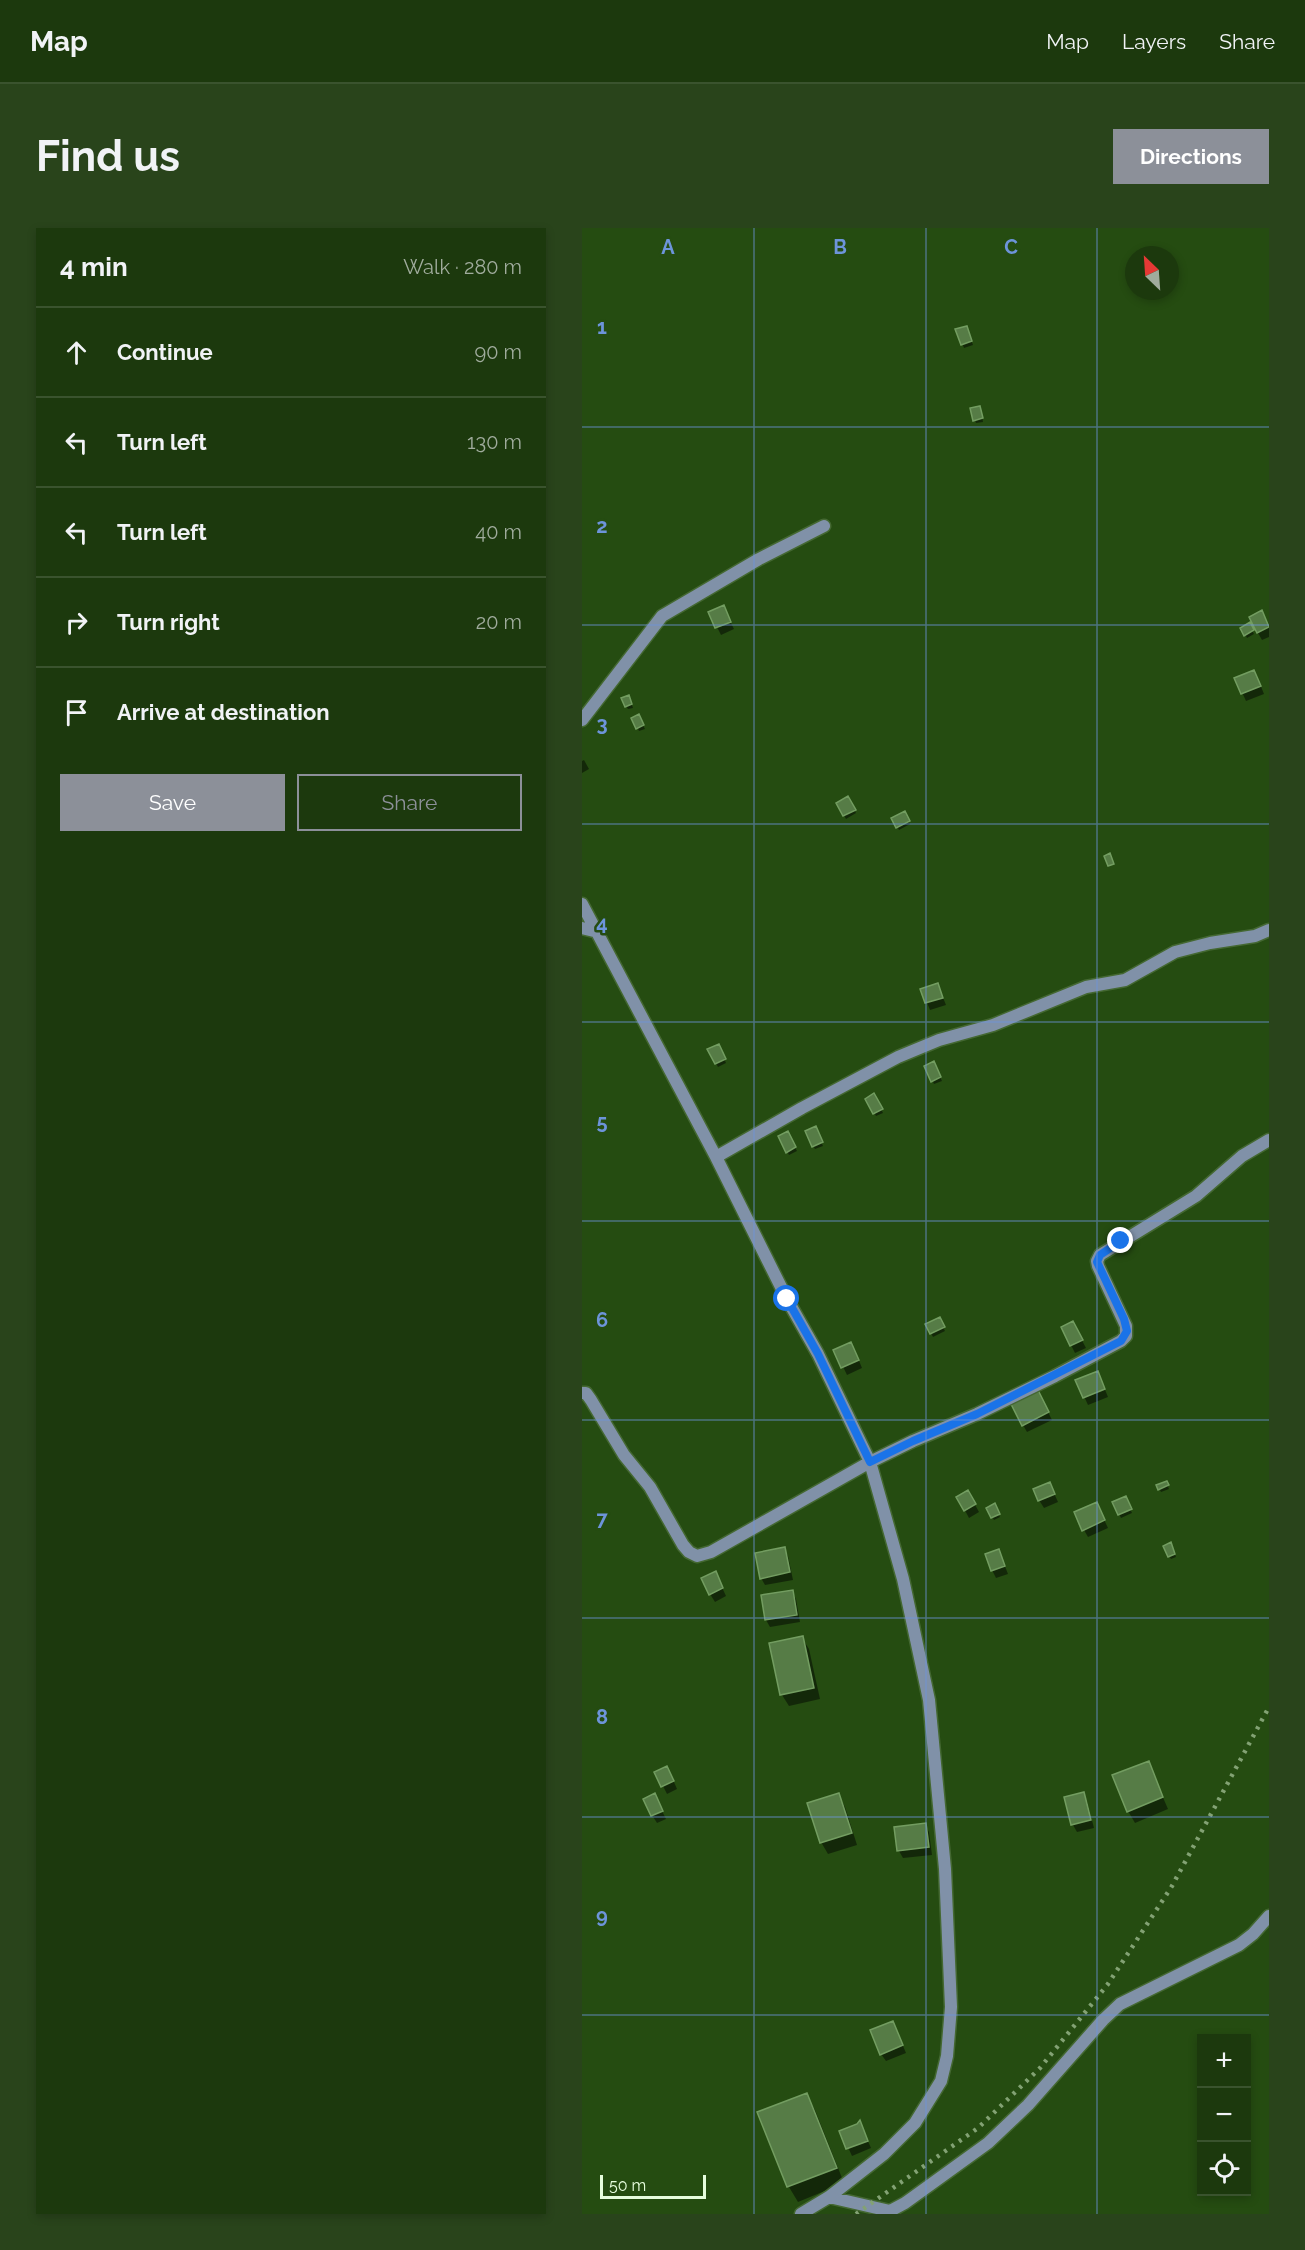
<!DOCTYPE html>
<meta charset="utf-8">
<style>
body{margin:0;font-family:Raleway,sans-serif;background:#29441b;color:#f1f3f6}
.controls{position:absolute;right:18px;bottom:18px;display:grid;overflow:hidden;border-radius:0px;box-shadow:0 3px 9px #0003}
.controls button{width:54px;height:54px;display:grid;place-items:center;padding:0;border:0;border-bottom:2px solid #3a532e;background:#1c390d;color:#f1f3f6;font:30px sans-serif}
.compass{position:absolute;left:543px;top:18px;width:54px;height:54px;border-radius:50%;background:#1c390d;box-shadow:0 3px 9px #0003;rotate:335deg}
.scale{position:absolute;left:18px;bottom:15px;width:106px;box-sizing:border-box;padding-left:6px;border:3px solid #e6fddd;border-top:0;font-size:16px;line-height:21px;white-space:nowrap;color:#e6fddd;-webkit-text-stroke:4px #254c11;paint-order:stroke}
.stop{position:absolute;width:18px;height:18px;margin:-14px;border:4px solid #1a73e8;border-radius:50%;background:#fff}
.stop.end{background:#1a73e8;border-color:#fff;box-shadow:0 2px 6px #0008}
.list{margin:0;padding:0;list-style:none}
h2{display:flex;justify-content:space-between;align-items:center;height:78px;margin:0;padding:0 24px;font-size:26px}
h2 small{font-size:20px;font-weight:400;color:#a0ac9d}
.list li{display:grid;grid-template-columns:39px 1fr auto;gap:18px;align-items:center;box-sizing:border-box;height:90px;padding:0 24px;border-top:2px solid #3a532e}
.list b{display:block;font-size:22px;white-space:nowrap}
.list em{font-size:20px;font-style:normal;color:#a0ac9d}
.actions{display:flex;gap:12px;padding:18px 24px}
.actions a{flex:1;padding:14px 0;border:2px solid #8c9099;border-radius:0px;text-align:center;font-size:21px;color:#8c9099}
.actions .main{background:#8c9099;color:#fff}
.icon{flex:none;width:33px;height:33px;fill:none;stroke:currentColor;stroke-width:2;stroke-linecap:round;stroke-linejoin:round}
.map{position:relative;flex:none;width:687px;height:1986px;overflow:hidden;border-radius:0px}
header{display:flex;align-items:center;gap:36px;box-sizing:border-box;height:84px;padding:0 30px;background:#1c390d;border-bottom:2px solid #3a532e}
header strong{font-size:28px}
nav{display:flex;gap:33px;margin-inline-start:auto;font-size:21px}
.intro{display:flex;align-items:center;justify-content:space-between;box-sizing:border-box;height:144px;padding:0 36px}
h1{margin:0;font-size:42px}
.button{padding:15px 27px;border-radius:0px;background:#8c9099;color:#fff;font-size:21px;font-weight:700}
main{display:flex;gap:36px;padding:0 36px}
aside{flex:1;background:#1c390d;border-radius:0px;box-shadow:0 3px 9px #0003}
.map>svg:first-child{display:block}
.shadow{fill:#0007}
.building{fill:#567c46;stroke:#739d61;stroke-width:1.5}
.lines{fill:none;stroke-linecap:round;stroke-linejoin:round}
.street-casing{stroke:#446832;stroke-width:15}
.street{stroke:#8091a8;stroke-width:12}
.rail{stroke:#83a274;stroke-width:4.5;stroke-dasharray:3 6;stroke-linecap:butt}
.route{stroke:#1a73e8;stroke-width:8}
.grid{fill:none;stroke:#6d94da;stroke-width:1.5;stroke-opacity:0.55}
.grid-label{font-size:20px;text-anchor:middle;font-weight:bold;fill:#6d94da;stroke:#254c11;stroke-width:5;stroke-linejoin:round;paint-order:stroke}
</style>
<header>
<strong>Map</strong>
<nav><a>Map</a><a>Layers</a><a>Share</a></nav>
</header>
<div class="intro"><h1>Find us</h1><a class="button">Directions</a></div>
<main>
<aside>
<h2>4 min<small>Walk · 280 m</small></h2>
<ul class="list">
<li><svg class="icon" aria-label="ahead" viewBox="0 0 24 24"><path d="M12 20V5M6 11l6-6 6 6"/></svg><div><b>Continue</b></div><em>90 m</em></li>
<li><svg class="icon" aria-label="left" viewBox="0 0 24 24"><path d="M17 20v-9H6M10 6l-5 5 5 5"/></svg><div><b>Turn left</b></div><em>130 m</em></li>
<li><svg class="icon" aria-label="left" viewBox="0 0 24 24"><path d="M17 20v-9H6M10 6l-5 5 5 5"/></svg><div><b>Turn left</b></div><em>40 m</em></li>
<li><svg class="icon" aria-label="right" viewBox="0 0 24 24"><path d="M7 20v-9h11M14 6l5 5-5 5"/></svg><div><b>Turn right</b></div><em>20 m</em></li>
<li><svg class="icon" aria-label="arrive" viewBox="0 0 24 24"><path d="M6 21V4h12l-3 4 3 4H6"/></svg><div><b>Arrive at destination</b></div></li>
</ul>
<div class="actions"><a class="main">Save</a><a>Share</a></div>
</aside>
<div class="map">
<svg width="687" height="1986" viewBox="0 0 687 1986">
<rect width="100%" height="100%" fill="#254c11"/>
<path class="shadow" d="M 375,102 L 386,103 L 391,117 L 382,120 Z
M 399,182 L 401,194 L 394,195 L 393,192 Z
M 680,384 L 687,397 L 687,409 L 680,412 L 676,405 Z
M 128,385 L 145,387 L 152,401 L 139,407 Z
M 667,396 L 672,406 L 665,410 L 660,400 Z
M 654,451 L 676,451 L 682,466 L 664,473 Z
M 48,472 L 51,480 L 46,481 L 44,478 Z
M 56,488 L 63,501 L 57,503 L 51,490 Z
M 2,532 L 7,541 L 0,545 L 0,533 Z
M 266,570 L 274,585 L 264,591 L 256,576 Z
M 322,585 L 328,596 L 317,602 L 311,590 Z
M 356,757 L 364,777 L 348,782 L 340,762 Z
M 136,818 L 144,835 L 136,839 L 127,822 Z
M 351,835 L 360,853 L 352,856 L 344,839 Z
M 292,867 L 301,885 L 294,888 L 285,871 Z
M 233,900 L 241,918 L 233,921 L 231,918 Z
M 205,905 L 215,923 L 207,927 L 198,909 Z
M 357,1091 L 363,1103 L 351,1109 L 345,1097 Z
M 495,1103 L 504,1120 L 493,1125 L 489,1117 Z
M 253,1122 L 273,1123 L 280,1140 L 265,1147 Z
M 519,1152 L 526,1169 L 506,1177 L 495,1153 Z
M 459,1170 L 470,1192 L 445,1204 L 441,1197 Z
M 584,1254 L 587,1261 L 579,1264 L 576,1258 Z
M 471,1263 L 476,1274 L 462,1280 L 457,1272 Z
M 386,1264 L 397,1284 L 387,1290 L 376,1269 Z
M 543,1270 L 550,1285 L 539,1290 L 532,1275 Z
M 412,1277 L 418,1289 L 412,1292 L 406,1280 Z
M 518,1283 L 526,1300 L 506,1309 L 502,1302 Z
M 590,1319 L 594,1329 L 589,1331 L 587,1328 Z
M 202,1320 L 206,1328 L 211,1352 L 183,1357 L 179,1350 Z
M 417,1323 L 426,1346 L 414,1350 L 410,1342 Z
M 137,1353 L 144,1368 L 133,1374 L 128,1366 Z
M 210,1364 L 214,1371 L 218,1394 L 188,1399 L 184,1392 Z
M 220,1410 L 227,1421 L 238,1471 L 207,1478 L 200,1467 L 189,1417 Z
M 566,1535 L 586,1581 L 553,1595 L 546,1583 Z
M 74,1544 L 89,1547 L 95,1561 L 85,1566 Z
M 501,1565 L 505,1573 L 512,1600 L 495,1604 L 491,1597 L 484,1570 Z
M 257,1567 L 263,1579 L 275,1617 L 246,1626 L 239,1614 Z
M 76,1575 L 84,1591 L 75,1595 L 70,1587 Z
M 343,1597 L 347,1604 L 350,1627 L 321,1630 L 317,1623 L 314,1600 Z
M 311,1794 L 324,1825 L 304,1833 L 299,1826 Z
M 224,1866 L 233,1882 L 262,1955 L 216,1974 L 207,1959 L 177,1885 Z
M 281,1902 L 289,1920 L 270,1928 L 259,1904 Z"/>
<path class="building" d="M 385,98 L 390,113 L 379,117 L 373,101 Z
M 398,178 L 401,190 L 391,193 L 388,180 Z
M 142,377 L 149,394 L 133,400 L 126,384 Z
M 680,382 L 687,399 L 675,405 L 667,389 Z
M 668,394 L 672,402 L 662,408 L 658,400 Z
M 672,442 L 679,458 L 659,466 L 652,450 Z
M 47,467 L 50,476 L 43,479 L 39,470 Z
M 57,486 L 62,497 L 54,501 L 49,490 Z
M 266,568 L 274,582 L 261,588 L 254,575 Z
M 323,583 L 328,593 L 314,600 L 309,590 Z
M 528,625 L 532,636 L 526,638 L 522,628 Z
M 356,755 L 361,770 L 343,775 L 338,761 Z
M 137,816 L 144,831 L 133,836 L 125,821 Z
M 352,833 L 359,849 L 349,854 L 342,838 Z
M 292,865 L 301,881 L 291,886 L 283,871 Z
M 234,898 L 241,914 L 230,919 L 223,903 Z
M 206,903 L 214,919 L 204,925 L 196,908 Z
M 358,1089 L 363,1099 L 348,1106 L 343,1096 Z
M 491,1093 L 501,1112 L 488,1118 L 479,1099 Z
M 269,1114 L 277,1132 L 259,1140 L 251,1122 Z
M 516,1143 L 523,1161 L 501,1170 L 493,1152 Z
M 455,1160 L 467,1184 L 440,1198 L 428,1174 Z
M 585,1253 L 587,1257 L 576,1262 L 574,1257 Z
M 468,1254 L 473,1266 L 456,1273 L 451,1261 Z
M 386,1262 L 394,1276 L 382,1283 L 374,1269 Z
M 544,1268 L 550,1281 L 536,1287 L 530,1274 Z
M 515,1274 L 523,1292 L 500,1303 L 492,1284 Z
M 413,1275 L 418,1286 L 409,1290 L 404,1280 Z
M 589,1314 L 593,1326 L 586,1329 L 581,1318 Z
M 203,1319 L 208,1344 L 178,1351 L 173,1325 Z
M 417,1321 L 423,1338 L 409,1343 L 403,1326 Z
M 134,1343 L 141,1360 L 127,1367 L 119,1350 Z
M 211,1362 L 215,1387 L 183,1392 L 179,1367 Z
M 221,1408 L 232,1460 L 198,1467 L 187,1415 Z
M 567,1533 L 581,1569 L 545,1584 L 530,1547 Z
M 85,1538 L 92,1553 L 79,1559 L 72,1544 Z
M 502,1564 L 509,1592 L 489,1597 L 482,1569 Z
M 73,1565 L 81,1583 L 69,1588 L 61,1571 Z
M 257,1565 L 270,1605 L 238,1615 L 225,1575 Z
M 344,1595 L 347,1619 L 315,1623 L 312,1599 Z
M 311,1793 L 321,1817 L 298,1827 L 288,1802 Z
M 225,1865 L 255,1940 L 205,1959 L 175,1884 Z
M 278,1892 L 286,1913 L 264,1921 L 257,1903 L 275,1896 Z"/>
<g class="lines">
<defs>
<path id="street" d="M 0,492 L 80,388 L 177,331 L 242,298
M 0,676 L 134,929 L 205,1071 L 236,1126 L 288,1234 L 321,1351 L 347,1472 L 363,1641 L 369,1779 L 365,1828 L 359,1853 L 333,1895 L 302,1926 L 247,1969 L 219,1986
M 0,700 L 16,704
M 134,929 L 220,880 L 316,829 L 357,812 L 411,797 L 504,759 L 543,752 L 593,724 L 628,715 L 673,708 L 687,702
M 0,1165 L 4,1165 L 9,1172 L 42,1227 L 68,1259 L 101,1317 L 107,1324 L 115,1328 L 129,1324 L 288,1234 L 331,1213 L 395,1186 L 473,1148 L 539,1113 L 544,1108 L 544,1098 L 516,1038 L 515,1033 L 518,1027 L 614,968 L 660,928 L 687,912
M 247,1969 L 308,1983 L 323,1975 L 406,1915 L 446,1877 L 521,1792 L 538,1776 L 657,1717 L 671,1706 L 687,1688"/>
</defs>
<use href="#street" class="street-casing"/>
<use href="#street" class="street"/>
<path class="rail" d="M 274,1986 L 396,1900 L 458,1840 L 526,1756 L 590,1658 L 687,1479"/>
</g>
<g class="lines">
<path class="route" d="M 205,1071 L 236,1126 L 288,1234 L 331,1213 L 395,1186 L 539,1113 L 545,1103 L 542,1091 L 515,1034 L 518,1027 L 539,1013"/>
</g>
<path class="grid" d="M 172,0 L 172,1986M 344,0 L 344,1986M 515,0 L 515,1986M 0,199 L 687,199M 0,397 L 687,397M 0,596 L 687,596M 0,794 L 687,794M 0,993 L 687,993M 0,1192 L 687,1192M 0,1390 L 687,1390M 0,1589 L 687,1589M 0,1787 L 687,1787"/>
<g class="grid-label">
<text x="86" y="26">A</text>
<text x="258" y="26">B</text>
<text x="429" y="26">C</text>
<text x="20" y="106">1</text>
<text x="20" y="305">2</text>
<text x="20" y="503">3</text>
<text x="20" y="702">4</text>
<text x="20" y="901">5</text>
<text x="20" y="1099">6</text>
<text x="20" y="1298">7</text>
<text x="20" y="1496">8</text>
<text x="20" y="1695">9</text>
</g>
</svg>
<div class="controls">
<button>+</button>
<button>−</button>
<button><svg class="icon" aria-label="locate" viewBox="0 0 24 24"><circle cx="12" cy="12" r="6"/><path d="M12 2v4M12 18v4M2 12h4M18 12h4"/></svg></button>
</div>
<svg class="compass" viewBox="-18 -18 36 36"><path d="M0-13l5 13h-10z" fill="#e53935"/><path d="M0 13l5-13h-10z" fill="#a0ac9d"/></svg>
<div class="scale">50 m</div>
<div class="stop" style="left:205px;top:1071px"></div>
<div class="stop end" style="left:539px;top:1013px"></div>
</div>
</main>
